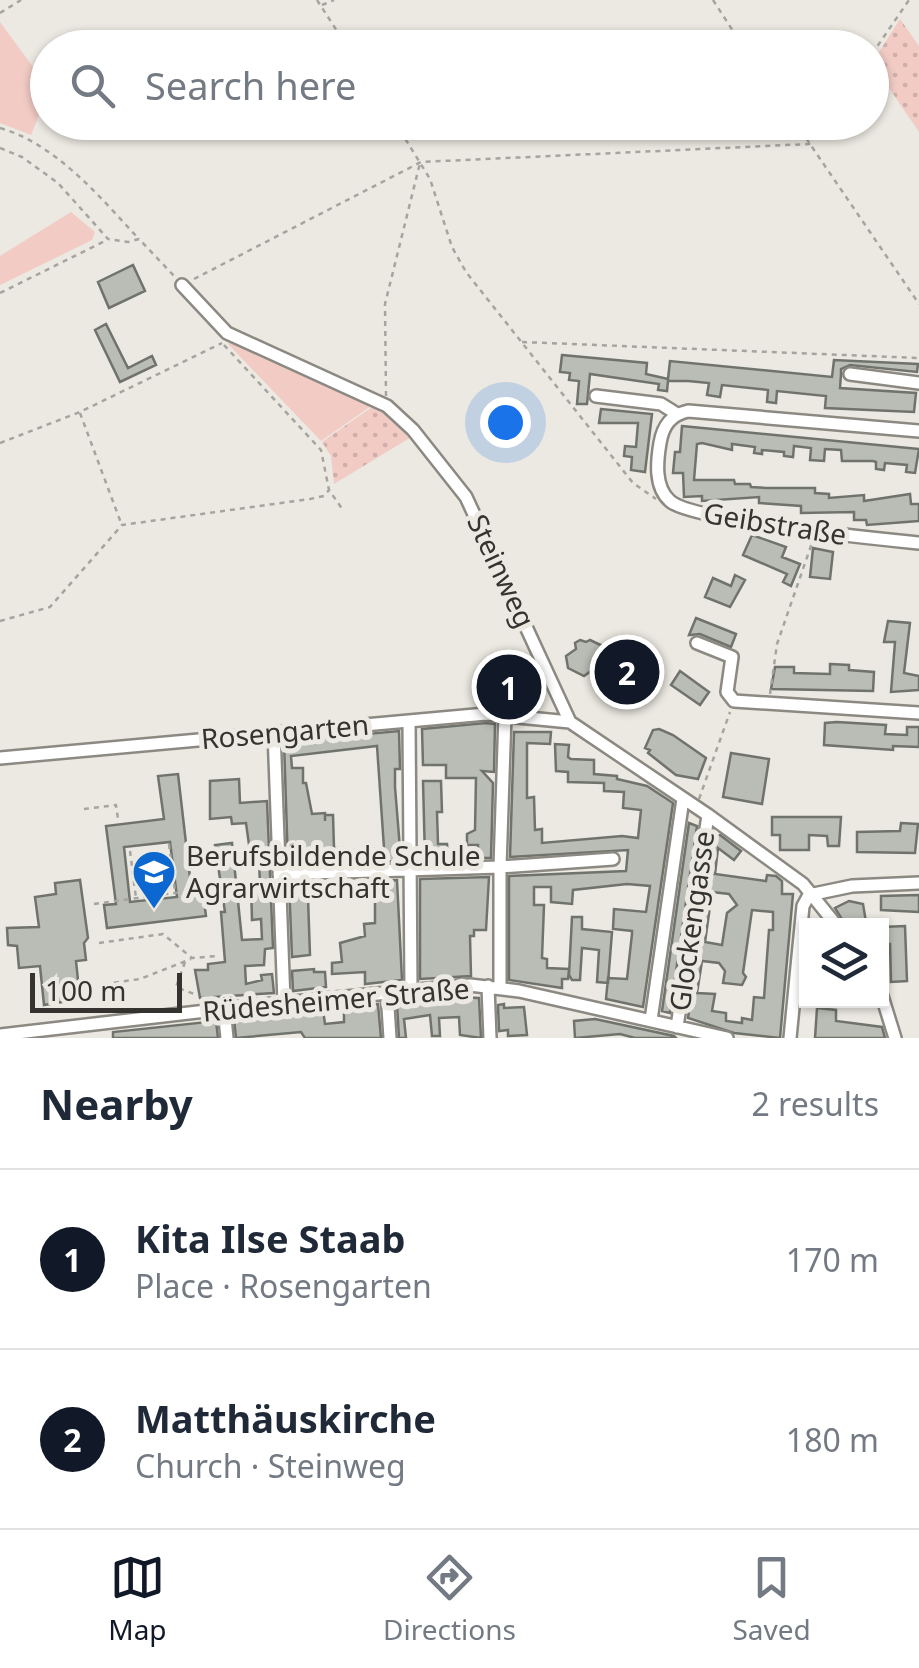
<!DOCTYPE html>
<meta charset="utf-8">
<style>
body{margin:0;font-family:"Noto Sans",sans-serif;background:#f2f2f3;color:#1f2937}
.controls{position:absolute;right:30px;bottom:30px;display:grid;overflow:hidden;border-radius:0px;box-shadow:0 2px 8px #0004}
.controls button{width:90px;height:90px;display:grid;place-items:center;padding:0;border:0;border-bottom:2px solid #e0e1e3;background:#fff;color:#1f2937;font:50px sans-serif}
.scale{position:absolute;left:30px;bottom:25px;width:152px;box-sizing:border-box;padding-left:10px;border:5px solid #343330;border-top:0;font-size:28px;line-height:35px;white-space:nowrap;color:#343330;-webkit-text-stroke:8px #ebe9e1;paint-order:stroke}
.you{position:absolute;left:505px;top:422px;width:35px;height:35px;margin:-25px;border:8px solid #fff;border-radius:50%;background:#1a73e8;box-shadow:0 0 0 15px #1a73e833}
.badge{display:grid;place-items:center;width:65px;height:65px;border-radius:50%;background:#111827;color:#fff;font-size:32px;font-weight:700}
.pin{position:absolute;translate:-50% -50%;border:5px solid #fff;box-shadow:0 2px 10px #0006}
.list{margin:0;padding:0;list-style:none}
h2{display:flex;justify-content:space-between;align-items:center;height:130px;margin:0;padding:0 40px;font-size:42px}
h2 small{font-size:32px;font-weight:400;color:#747a83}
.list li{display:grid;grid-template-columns:65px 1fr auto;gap:30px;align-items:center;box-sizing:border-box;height:180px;padding:0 40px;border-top:2px solid #e0e1e3}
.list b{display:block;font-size:38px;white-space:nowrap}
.list p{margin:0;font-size:32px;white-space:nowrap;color:#747a83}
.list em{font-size:32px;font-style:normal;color:#747a83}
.icon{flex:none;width:55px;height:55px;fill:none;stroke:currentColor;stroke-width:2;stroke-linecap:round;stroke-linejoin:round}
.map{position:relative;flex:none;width:919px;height:1038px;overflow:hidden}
.search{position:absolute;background:#fff;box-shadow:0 2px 8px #0004;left:30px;right:30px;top:30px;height:110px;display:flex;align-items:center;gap:25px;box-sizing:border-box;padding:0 35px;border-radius:55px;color:#747a83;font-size:38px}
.sheet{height:490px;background:#fff}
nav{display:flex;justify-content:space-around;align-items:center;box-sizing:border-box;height:140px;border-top:2px solid #e0e1e3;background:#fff;font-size:28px;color:#747a83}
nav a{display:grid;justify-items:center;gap:5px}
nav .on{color:#111827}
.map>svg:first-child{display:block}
.grass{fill:#f2cbc5}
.garden{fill:url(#garden-dots)}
.building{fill:#babdb6;stroke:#70736c;stroke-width:2.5;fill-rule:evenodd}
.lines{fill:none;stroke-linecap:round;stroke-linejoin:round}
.minor-casing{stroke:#8b8982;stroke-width:16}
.path{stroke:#a6a49e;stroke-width:2.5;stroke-dasharray:5 5;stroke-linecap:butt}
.minor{stroke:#fff;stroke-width:11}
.labels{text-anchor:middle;stroke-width:10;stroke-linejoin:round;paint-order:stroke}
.street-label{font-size:28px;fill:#343330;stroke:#ebe9e1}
.poi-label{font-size:28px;fill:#343330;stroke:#ebe9e1;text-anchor:start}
</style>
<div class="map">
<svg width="919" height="1038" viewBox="0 0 919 1038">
<defs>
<pattern id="garden-dots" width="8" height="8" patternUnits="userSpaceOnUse" patternTransform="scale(2.5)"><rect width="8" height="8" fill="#f2cbc5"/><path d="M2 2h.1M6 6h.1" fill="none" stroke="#d0afaa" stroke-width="1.8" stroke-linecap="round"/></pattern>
</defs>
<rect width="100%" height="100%" fill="#ebe9e1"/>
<path class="grass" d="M 0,22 L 47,86 L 47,108 L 39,115 L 31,135 L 0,123 Z
M 71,212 L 95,232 L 92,240 L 0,285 L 0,256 Z
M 231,341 L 374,404 L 321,441 L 228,344 Z"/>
<path class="garden" d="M 900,19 L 919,46 L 919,132 L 872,63 Z
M 375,405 L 413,436 L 334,484 L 331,456 L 322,442 Z"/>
<path class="building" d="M 133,265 L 145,291 L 109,308 L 98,282 Z
M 106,324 L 128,368 L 152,356 L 156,365 L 120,382 L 95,330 Z
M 562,355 L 647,363 L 646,374 L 668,379 L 670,361 L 832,377 L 834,360 L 918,364 L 917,372 L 850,365 L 841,369 L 841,374 L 840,388 L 916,393 L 914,412 L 825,408 L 826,396 L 777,391 L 776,403 L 767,402 L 768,390 L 722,385 L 720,397 L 707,395 L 709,383 L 688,381 L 668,381 L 667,391 L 658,390 L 659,384 L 590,374 L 587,404 L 577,404 L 579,381 L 569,380 L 570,373 L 560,372 Z
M 601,409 L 652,414 L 645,472 L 631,470 L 632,457 L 624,456 L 625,446 L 636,447 L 638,423 L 599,423 Z
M 682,426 L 919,449 L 915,473 L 906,472 L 907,465 L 885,463 L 884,470 L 876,469 L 876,462 L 873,461 L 842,461 L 841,450 L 825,449 L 824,461 L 810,460 L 811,448 L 794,446 L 793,457 L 784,456 L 784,452 L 762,450 L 762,454 L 754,453 L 755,447 L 732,444 L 732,450 L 702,443 L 697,444 L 694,480 L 734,480 L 735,484 L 750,484 L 751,487 L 766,488 L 815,488 L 815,493 L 829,494 L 829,498 L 864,495 L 864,501 L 910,494 L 911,504 L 919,504 L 919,521 L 867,525 L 866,520 L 854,520 L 854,512 L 801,513 L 801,506 L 759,503 L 759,497 L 702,501 L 702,496 L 684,497 L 683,473 L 673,473 L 675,452 L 680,452 Z
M 752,535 L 786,547 L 782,557 L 800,564 L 791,586 L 783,582 L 787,574 L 743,555 Z
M 813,548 L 833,552 L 830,579 L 810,577 Z
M 735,575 L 745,580 L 730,607 L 705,597 L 713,578 L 731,586 Z
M 696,618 L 736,634 L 731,647 L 700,634 L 689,635 Z
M 888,621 L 910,623 L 904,673 L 919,676 L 919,690 L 891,692 L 895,642 L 884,642 Z
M 580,640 L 586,642 L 590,640 L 643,665 L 644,677 L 655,682 L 656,693 L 647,699 L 636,694 L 635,683 L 598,666 L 584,676 L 568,668 L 566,656 L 576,649 L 575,643 Z
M 830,664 L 849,665 L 849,670 L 874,672 L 873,691 L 771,689 L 775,667 L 794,667 L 794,673 L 830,674 Z
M 497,671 L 529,675 L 526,703 L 487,697 L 490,672 Z
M 680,671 L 709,692 L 700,705 L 671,685 Z
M 837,722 L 886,725 L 885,734 L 907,735 L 907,727 L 919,727 L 919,747 L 893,746 L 893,750 L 824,745 L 825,723 Z
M 486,723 L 495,724 L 494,772 L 482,771 L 493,783 L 491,858 L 478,858 L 478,845 L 467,845 L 467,834 L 475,830 L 476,778 L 446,778 L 446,765 L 423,765 L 422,729 Z
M 659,729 L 673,735 L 706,758 L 698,779 L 676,775 L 648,753 L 650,750 L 645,748 L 653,730 Z
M 399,731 L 400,769 L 395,769 L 395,787 L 401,861 L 288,864 L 284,742 L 314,743 L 313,739 ZM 377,746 L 384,848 L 342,851 L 342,848 L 334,848 L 333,815 L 325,815 L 325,821 L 325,813 L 312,814 L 306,783 L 303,783 L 303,768 L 292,768 L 291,756 Z
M 514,732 L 551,732 L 550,744 L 527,743 L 527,798 L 534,797 L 535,830 L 542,829 L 542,843 L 622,836 L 638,838 L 641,810 L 623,808 L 624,792 L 604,791 L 604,783 L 568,782 L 568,772 L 556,771 L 555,744 L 569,745 L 568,757 L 571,759 L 594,760 L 594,774 L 617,776 L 617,779 L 647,786 L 673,803 L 643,1007 L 606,999 L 608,978 L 627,979 L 632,934 L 632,931 L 613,929 L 614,909 L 646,912 L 650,886 L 627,884 L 573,890 L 572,904 L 551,902 L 551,887 L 534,887 L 534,905 L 544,905 L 542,958 L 547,959 L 547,968 L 569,969 L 568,979 L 562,979 L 562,988 L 509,980 L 509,876 L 626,871 L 628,850 L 510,857 Z
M 731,753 L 769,759 L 762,804 L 723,797 Z
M 178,774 L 192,895 L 203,893 L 206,916 L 107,928 L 104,905 L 116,904 L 106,826 L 164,819 L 158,776 ZM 170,842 L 177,897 L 130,902 L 124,847 Z
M 239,779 L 240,803 L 267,801 L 273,948 L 265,949 L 264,965 L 245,966 L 246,984 L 262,980 L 261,975 L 272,974 L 274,993 L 200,998 L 195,970 L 208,970 L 208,964 L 225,962 L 221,912 L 225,912 L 215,845 L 232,843 L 242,940 L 262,939 L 261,919 L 252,920 L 251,886 L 260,886 L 259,859 L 251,859 L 246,823 L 232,824 L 231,817 L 210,819 L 210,781 Z
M 423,781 L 441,781 L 442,812 L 437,812 L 438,844 L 447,844 L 448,858 L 425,859 Z
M 772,817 L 841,817 L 839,846 L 828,846 L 827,836 L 809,835 L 809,850 L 780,850 L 780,835 L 772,835 Z
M 689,823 L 697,826 L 670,1013 L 662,1011 Z
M 901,823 L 918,824 L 915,853 L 857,852 L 857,832 L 900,831 Z
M 720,835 L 741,851 L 734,860 L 718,848 L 715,874 L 766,881 L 767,875 L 776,876 L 782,881 L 782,894 L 793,894 L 780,1038 L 734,1033 L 688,1018 L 714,836 ZM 712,892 L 729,894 L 737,905 L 727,913 L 722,945 L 705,942 ZM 752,910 L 773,912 L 773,930 L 769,930 L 764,998 L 754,997 L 752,1020 L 742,1018 L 742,1023 L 726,1021 L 726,1013 L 712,1011 L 715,994 L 697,993 L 702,961 L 719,963 L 725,971 L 723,983 L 742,985 L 746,977 L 743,973 Z
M 489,877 L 486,930 L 474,930 L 474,936 L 470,936 L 471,976 L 420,979 L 420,879 Z
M 80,880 L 88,938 L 84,943 L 86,960 L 76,961 L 80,999 L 44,1005 L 40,966 L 19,968 L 17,946 L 8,945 L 7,928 L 39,927 L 35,897 L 56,894 L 55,883 Z
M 397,880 L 402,980 L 365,984 L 365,972 L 332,974 L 332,963 L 342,962 L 340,943 L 365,936 L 364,924 L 375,923 L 375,900 L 308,898 L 310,955 L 292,957 L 289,883 L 321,882 L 321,885 Z
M 919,895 L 919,912 L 881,910 L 881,896 Z
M 849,901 L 863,904 L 866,922 L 846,926 L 835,908 Z
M 572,917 L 582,917 L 582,929 L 612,932 L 608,983 L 597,982 L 599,950 L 582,948 L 580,980 L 572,980 L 569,975 Z
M 905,926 L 907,981 L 891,982 L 890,944 L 882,944 L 882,927 Z
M 314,969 L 314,972 L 325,972 L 326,987 L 293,991 L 292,971 Z
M 454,997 L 479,998 L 481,1038 L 460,1035 L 459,1017 L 439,1018 L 440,1036 L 432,1036 L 430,1015 L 404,1019 L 406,1038 L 399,1038 L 397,1004 Z
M 378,1004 L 381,1038 L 305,1038 L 301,1032 L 236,1038 L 234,1019 L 323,1010 L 325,1024 L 344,1022 L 344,1008 Z
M 504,1004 L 504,1008 L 524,1007 L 527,1035 L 508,1036 L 508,1030 L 499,1031 L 498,1005 Z
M 817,1008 L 836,1010 L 836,1021 L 882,1027 L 885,1038 L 815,1038 Z
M 595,1019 L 674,1036 L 676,1038 L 635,1038 L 620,1034 L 575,1038 L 574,1021 Z
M 216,1021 L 218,1038 L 113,1038 L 113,1032 Z"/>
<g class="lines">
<defs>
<path id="minor" d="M 182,285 L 227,333 L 387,406 L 413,430 L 466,497 L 570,722 L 708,815 L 803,884 L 837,926
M 850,374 L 919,383
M 596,396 L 661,404 L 677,414
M 919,431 L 688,411 C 671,415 663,425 660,443 C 657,461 654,487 670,501 C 692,521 880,539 919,543
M 697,643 L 732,657 L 727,692 L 734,701 L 919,713
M 409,721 L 411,989
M 274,731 L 284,1002
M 0,758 L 486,714 L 570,722
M 279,874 L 500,867 L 613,859
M 488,986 L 490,1038
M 500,988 L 500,867 L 505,715
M 387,992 L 390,1038
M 882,996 L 895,1038
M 224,1009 L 227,1038
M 651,1020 L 683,799
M 677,1027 L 708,815
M 0,1035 L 232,1008 L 470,985 L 519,991 L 727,1038
M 790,1038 L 803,906 L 809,895 L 852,886 L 919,883"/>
</defs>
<use href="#minor" class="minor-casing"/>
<path class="path" d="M 317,0 L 348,48
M 713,0 L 744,48
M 322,5 L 334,0
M 0,13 L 21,0
M 872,54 L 909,0
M 395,122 L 430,179 L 452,247 L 466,272 L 633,483 L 656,499
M 795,122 L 919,304
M 0,128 C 56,144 100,197 138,238
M 0,148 L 22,157 L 58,183 L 108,239 L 128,242 L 139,239 L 176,278
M 194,279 L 421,162 L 809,144 L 824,122
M 0,293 L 107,240
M 522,342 L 919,358
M 224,345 L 321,450 L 329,490 L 343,510
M 386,396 L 385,304 L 420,163
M 80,413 L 121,523
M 0,443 L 80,412 L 222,343
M 0,621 L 50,607 L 122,525 L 310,499 L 324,496 L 329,490
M 770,694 L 777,644 L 812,543
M 699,799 L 730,712
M 84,809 L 116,805 L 118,819
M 169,844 L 175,892
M 130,851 L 136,898
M 135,875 L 171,870
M 94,904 L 211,888
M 99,943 L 163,934 L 192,958 L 217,956
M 185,962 L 176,987 L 194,994
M 104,984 L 140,979 L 191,959"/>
<use href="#minor" class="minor"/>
</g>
<defs>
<symbol id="school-pin" viewBox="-11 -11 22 30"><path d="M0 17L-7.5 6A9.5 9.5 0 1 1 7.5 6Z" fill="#0c67d0" stroke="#ebe9e1"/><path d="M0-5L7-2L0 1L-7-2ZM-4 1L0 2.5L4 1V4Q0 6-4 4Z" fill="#fff"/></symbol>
</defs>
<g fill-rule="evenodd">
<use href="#school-pin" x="129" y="847" width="50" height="68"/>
</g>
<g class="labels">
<g class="street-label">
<text transform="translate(775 524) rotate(9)" y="10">Geibstraße</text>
<text transform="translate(501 571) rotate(65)" y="10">Steinweg</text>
<text transform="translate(285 732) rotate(-5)" y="10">Rosengarten</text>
<text transform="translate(692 921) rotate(-82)" y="10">Glockengasse</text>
<text transform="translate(336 1000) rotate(-5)" y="10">Rüdesheimer Straße</text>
</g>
<g class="poi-label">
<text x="186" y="866">Berufsbildende Schule<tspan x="186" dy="32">Agrarwirtschaft</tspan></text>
</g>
</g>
</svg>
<div class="controls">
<button><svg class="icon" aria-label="layers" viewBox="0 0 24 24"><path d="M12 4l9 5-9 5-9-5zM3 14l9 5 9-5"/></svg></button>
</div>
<div class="scale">100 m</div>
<div class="you"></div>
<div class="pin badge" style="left:509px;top:687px">1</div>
<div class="pin badge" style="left:627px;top:672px">2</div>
<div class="search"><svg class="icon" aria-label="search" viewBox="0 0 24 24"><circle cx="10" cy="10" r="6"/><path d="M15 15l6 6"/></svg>Search here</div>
</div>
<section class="sheet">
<h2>Nearby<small>2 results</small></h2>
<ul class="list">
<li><span class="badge">1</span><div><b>Kita Ilse Staab</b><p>Place · Rosengarten</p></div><em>170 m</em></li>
<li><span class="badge">2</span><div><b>Matthäuskirche</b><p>Church · Steinweg</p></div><em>180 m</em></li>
</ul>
</section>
<nav>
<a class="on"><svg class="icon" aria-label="map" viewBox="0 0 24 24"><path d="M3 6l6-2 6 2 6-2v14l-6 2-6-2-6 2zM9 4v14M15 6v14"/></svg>Map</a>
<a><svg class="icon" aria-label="directions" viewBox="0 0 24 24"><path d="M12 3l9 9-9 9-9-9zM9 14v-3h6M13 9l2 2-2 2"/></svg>Directions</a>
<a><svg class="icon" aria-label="saved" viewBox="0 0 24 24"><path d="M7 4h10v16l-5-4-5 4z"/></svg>Saved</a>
</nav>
